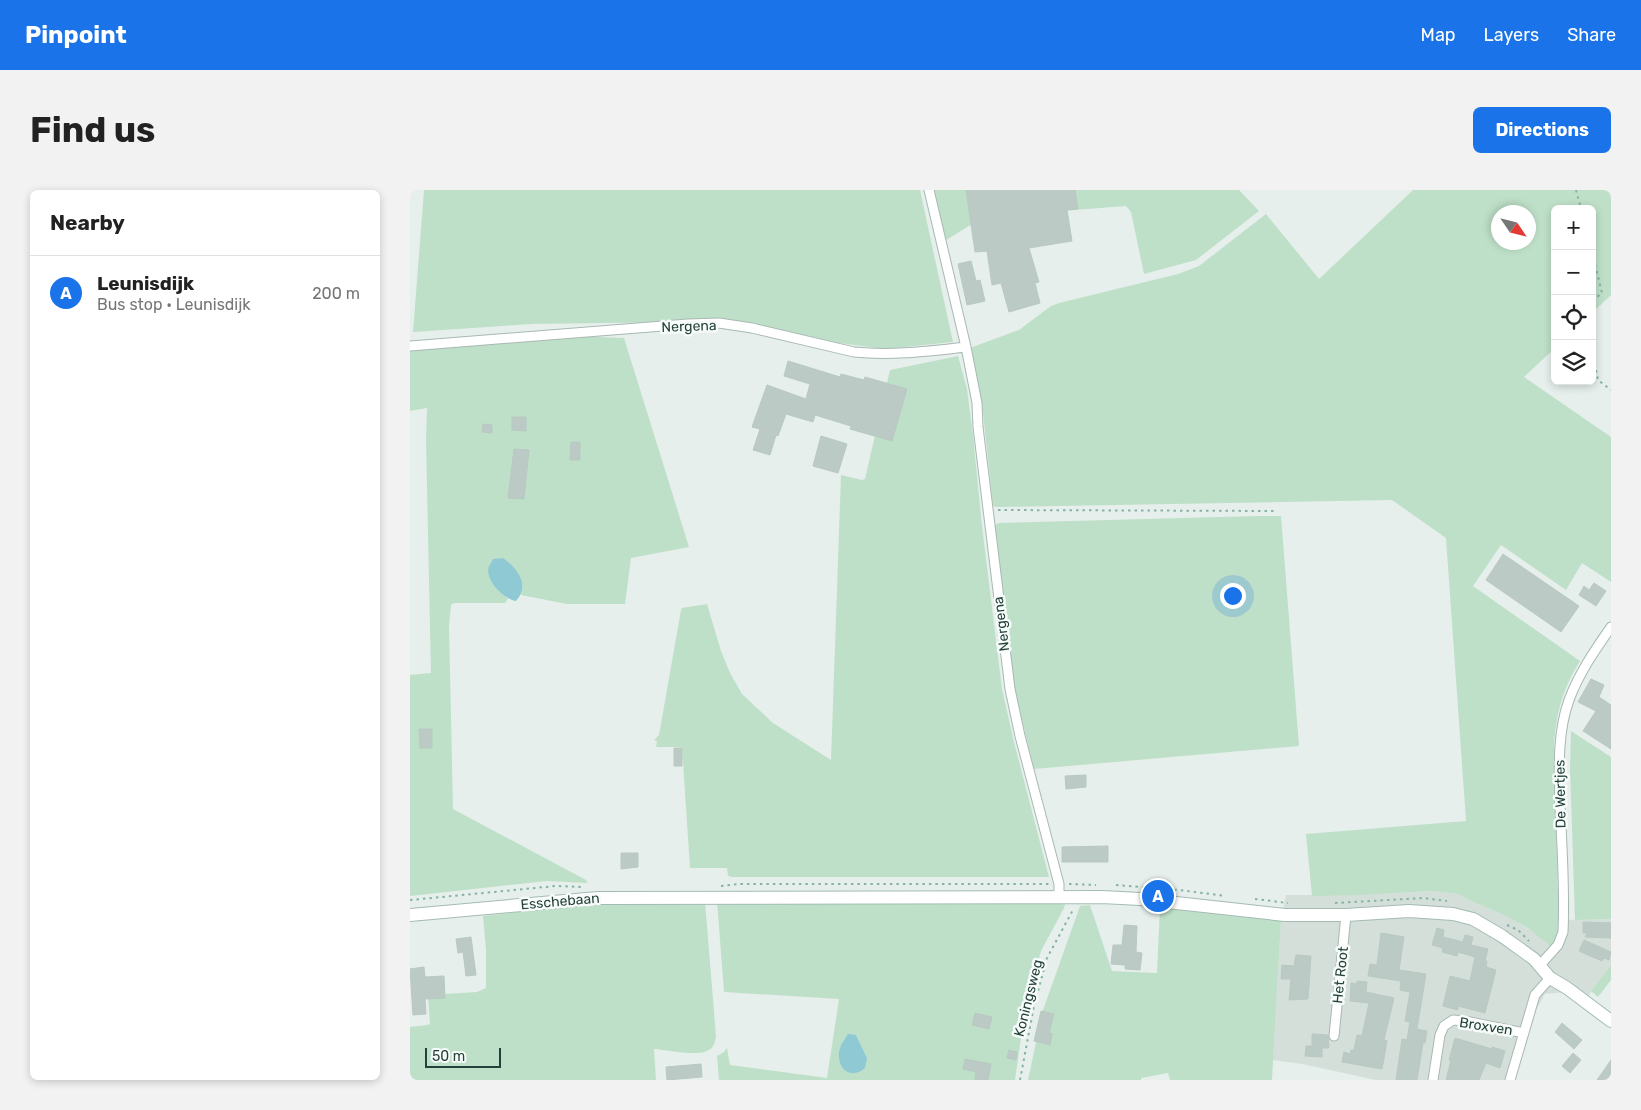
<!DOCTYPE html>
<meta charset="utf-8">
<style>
body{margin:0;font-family:Rubik,sans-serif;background:#f2f2f2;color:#222}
.controls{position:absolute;right:15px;top:15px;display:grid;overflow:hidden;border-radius:8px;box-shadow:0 2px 8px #0003}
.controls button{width:45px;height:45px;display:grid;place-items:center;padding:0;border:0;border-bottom:1px solid #e0e0e0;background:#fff;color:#222;font:25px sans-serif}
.compass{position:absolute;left:1081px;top:15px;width:45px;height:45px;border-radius:50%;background:#fff;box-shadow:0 2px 8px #0003;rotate:125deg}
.scale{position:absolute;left:15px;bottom:12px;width:76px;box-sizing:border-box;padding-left:5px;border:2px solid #24423a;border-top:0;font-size:14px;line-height:18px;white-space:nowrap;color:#24423a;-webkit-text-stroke:4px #f7fbf9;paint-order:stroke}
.you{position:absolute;left:822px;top:405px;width:18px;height:18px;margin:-12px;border:4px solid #fff;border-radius:50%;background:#1a73e8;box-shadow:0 0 0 8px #1a73e833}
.badge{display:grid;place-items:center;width:32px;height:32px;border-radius:50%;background:#1a73e8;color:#fff;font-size:16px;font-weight:700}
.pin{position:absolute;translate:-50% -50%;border:2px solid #fff;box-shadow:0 1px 5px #0006}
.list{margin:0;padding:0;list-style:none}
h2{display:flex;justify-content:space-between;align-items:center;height:65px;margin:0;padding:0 20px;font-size:21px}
h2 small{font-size:16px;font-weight:400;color:#767676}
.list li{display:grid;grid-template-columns:32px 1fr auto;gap:15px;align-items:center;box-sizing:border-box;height:75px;padding:0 20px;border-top:1px solid #e0e0e0}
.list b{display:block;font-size:19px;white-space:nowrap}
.list p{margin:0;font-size:16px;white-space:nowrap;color:#767676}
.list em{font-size:16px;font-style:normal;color:#767676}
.icon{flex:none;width:28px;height:28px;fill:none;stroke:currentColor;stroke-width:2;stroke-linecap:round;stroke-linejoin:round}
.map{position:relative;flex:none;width:1201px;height:890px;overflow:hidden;border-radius:8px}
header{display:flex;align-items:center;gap:30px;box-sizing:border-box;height:70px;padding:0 25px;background:#1a73e8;color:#fff}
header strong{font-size:24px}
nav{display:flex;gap:28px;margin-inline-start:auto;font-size:18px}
.intro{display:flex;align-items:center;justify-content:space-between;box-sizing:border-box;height:120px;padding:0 30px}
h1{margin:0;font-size:35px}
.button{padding:12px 22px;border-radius:8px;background:#1a73e8;color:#fff;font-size:18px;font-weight:700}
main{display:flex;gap:30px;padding:0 30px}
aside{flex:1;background:#fff;border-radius:8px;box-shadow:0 2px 8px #0003}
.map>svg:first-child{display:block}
.built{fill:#d4dfda}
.green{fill:#bfe0c8;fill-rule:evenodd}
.water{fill:#8ec9d4}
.building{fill:#bbcac4;stroke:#b8c9c2}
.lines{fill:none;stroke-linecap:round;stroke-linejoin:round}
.street-casing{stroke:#a8b8b2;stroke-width:11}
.secondary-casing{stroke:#a4bbb3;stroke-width:14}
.path{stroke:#86b3a5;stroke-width:2;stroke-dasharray:2.5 4;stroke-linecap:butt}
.street{stroke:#fff;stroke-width:9}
.secondary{stroke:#fff;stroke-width:12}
.labels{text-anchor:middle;stroke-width:5;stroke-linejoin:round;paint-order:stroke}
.street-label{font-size:14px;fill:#24423a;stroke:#f7fbf9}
</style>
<header>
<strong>Pinpoint</strong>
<nav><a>Map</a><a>Layers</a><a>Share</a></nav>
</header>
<div class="intro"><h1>Find us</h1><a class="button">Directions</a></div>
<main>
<aside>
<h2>Nearby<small></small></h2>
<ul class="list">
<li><span class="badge">A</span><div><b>Leunisdijk</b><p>Bus stop · Leunisdijk</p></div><em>200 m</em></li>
</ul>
</aside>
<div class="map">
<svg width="1201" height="890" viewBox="0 0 1201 890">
<rect width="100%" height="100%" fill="#e6efeb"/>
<path class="built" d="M 1021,701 L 1050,704 L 1064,712 L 1100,728 L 1118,739 L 1150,730 L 1201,729 L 1201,775 L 1174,812 L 1156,802 L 1135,804 L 1126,820 L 1105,890 L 966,890 L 892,874 L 863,870 L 871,731 L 876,705 L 954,705 Z"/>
<path class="green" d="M 14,0 L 510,0 L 543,152 L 475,159 L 269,132 L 122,134 L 3,142 Z
M 523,0 L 829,0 L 849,21 L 786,70 L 734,84 L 721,22 L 716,16 L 573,27 L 535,51 Z
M 1003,0 L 1201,0 L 1201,105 L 1182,123 L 1182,19 L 1145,19 L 1145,158 L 1114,187 L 1201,247 L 1201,392 L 1172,373 L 1156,400 L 1091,355 L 1063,396 L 1170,471 C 1153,498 1146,523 1144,556 L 1149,742 L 1143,758 L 1119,739 L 1100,728 L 1064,712 L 1049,704 L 1021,701 L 954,705 L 902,706 L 896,644 L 1056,631 L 1036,348 L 982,310 L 587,317 L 583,316 L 572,213 L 560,158 L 609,140 L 641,116 L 649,113 L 768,84 L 789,76 L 856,24 L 909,89 ZM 1088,22 L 1118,22 L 1118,52 L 1088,52 Z
M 165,146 L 214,148 L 279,357 L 221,368 L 215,414 L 157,414 L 111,405 L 113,395 L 86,397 L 98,409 L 95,413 L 44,413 L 41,415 L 39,436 L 43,619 L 176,690 L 178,693 L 137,691 L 0,706 L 0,485 L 21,483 L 16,250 L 17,218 L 0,221 L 0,159 Z
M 548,166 L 557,199 L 563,245 L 572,336 L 592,499 L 604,552 L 639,687 L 322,687 L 318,686 L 317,678 L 280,678 L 272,557 L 246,557 L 247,551 L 244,550 L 249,545 L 271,420 L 272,418 L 297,414 L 311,461 L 320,483 L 332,504 L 363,533 L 421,570 L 431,285 L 452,290 L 455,289 L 480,180 Z
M 846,326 L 871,326 L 889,556 L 624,579 L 606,505 L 601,475 L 585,335 L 589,333 Z
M 1161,541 L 1201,567 L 1201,729 L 1165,730 L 1160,577 Z
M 634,710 L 655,714 L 654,718 L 631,761 L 616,814 L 605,890 L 309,890 L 307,866 L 314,862 L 317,858 L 320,875 L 417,888 L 429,809 L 314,802 L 307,711 ZM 438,845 L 446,845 L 457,868 L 429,866 L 433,851 Z
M 295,712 L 306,846 C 305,852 304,857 299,860 C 288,867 257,860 244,859 L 246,890 L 0,890 L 0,837 L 17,835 L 20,834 L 18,805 L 67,802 L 76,798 L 76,760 L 73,726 L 192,713 Z
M 680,715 L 702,781 L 747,783 L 750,718 L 871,731 L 862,890 L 760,890 L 758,883 L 731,888 L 731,890 L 618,890 L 633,820 L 670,716 Z
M 1201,775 L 1201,790 L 1188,807 L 1181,801 Z"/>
<path class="water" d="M 93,368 C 107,378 121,395 106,411 C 94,409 74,390 79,376 C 80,374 82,372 83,369 Z
M 438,844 L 446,845 L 457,868 L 455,878 C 444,888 430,883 429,867 C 428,859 433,851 438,844 Z"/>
<path class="building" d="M 556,0 L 665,0 L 668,19 L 657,20 L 662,51 L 619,58 L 629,92 L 625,93 L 630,113 L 599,122 L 591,93 L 582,95 L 577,61 L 565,62 Z
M 561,71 L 566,91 L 570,90 L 575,111 L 557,115 L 548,74 Z
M 378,171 L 430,187 L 431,184 L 454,190 L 455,187 L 497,199 L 482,251 L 440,239 L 441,236 L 405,225 L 403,232 L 376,224 L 368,246 L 366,245 L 360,265 L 343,260 L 350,239 L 342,237 L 357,195 L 396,209 L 400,194 L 374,186 Z
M 102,227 L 116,227 L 116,241 L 102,240 Z
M 73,234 L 82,235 L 82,243 L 72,242 Z
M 411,246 L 437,254 L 428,283 L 403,276 Z
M 161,252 L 170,252 L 170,270 L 160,270 Z
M 104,259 L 119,260 L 114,309 L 98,308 Z
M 1093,364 L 1169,416 L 1151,442 L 1076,390 Z
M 1184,393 L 1196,401 L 1186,416 L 1169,405 L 1174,396 L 1179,400 Z
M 1181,489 L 1194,495 L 1189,507 L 1201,515 L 1201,559 L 1173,541 L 1186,521 L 1168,512 Z
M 9,539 L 22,539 L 22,558 L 10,558 Z
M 264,558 L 272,558 L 272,576 L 264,576 Z
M 676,585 L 676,597 L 656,599 L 655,586 Z
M 698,656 L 698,672 L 652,672 L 652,657 Z
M 211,663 L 228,663 L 228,677 L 211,679 Z
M 1173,732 L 1201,733 L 1201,748 L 1175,747 L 1177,743 L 1173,743 Z
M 714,735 L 727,736 L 726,762 L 732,763 L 730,780 L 715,779 L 715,775 L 701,774 L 703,755 L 712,755 Z
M 1027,738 L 1034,740 L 1033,747 L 1053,752 L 1055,745 L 1063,747 L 1061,755 L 1078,759 L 1075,771 L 1077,771 L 1076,777 L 1086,780 L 1075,823 L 1048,816 L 1048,820 L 1033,816 L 1040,786 L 1060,791 L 1065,767 L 1048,762 L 1047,766 L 1032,762 L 1033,758 L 1022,755 Z
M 971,743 L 994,747 L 989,780 L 1016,784 L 1007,839 L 1017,841 L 1015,853 L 1013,853 L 1007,890 L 986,890 L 992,849 L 997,850 L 1000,832 L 995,831 L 1000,802 L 990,800 L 991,791 L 958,786 L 960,774 L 967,775 Z
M 61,747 L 66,785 L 56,786 L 53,762 L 48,763 L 46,749 Z
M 1174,750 L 1201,762 L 1199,770 L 1194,768 L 1192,771 L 1169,761 Z
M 886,765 L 901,766 L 898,809 L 879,810 L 881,789 L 871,789 L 872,775 L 884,776 Z
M 14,777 L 15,787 L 34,786 L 35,808 L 15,809 L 16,824 L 3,825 L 0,779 Z
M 947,791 L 957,792 L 956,802 L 984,808 L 974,850 L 977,851 L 972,879 L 932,872 L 934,862 L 940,864 L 941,860 L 944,860 L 947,845 L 952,846 L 959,813 L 940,811 L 941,793 L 947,794 Z
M 631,821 L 644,824 L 639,843 L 642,844 L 640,855 L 624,851 Z
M 565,823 L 582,827 L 579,839 L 562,835 Z
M 1152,833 L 1172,850 L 1164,859 L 1145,842 Z
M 902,844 L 918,845 L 919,858 L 912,858 L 912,867 L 895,866 L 896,856 L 902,856 Z
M 1045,848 L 1082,859 L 1082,857 L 1095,861 L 1090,878 L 1076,873 L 1069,890 L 1036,890 L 1041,870 L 1039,870 Z
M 599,860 L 607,862 L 606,870 L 597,868 Z
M 1163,863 L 1171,870 L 1160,883 L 1152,876 Z
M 555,869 L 581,874 L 578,890 L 565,890 L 566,882 L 553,879 Z
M 1201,870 L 1201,890 L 1187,890 Z
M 291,874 L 292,887 L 257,890 L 256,877 Z"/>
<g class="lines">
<defs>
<path id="street" d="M 519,0 L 556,157 L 567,213 L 568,237 L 600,499 L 610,546 L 649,694 L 649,706
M 0,156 L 278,134 L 309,133 L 342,138 L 444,162 C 482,166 519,161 556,157
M 1130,775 L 1148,755 L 1153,742 C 1155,700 1152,657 1150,616 C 1149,580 1147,543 1159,510 C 1169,483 1185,460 1201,437
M 924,846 L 936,725
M 1023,890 L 1030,845 L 1034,836 L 1043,830 L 1055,831 L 1114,843
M 1100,890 L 1125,805 L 1140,788"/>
<path id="secondary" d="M 0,725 L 188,708 L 692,707 L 730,709 L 875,725 L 936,725 L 999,721 L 1043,724 L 1063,729 L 1092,746 L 1124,769 L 1140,788 L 1157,798 L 1201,831"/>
</defs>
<use href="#street" class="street-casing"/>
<use href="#secondary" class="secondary-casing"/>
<path class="path" d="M 1166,0 L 1171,19
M 1182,62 L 1192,103 L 1182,111
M 1182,161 L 1188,190 L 1201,200
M 588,320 L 865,321
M 659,694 L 686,695
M 706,695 L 769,700 L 816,706
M 311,696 L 329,694 L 639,694
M 845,709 L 878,713
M 0,710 L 146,696 L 172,697
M 925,713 L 1013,708 L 1037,711
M 1097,735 L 1108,740 L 1119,751
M 610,890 L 624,816 L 637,768 L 664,718"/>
<use href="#street" class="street"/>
<use href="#secondary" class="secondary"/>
</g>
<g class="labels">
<g class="street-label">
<text transform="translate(279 136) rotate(-2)" y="5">Nergena</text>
<text transform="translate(591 434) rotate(-97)" y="5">Nergena</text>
<text transform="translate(1150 604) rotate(-91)" y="5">De Wertjes</text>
<text transform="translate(150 711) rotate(-5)" y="5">Esschebaan</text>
<text transform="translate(930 785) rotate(-84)" y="5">Het Root</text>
<text transform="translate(618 808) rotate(-76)" y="5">Koningsweg</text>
<text transform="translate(1076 836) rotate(9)" y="5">Broxven</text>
</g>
</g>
</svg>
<div class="controls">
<button>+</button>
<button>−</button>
<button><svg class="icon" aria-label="locate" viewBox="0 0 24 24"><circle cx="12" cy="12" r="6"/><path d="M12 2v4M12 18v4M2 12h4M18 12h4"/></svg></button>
<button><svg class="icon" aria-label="layers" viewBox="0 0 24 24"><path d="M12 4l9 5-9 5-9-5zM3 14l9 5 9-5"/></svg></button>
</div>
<svg class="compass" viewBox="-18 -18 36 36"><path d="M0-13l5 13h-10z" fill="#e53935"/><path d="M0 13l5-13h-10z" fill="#767676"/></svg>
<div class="scale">50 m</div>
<div class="you"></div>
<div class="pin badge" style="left:748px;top:706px">A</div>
</div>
</main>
